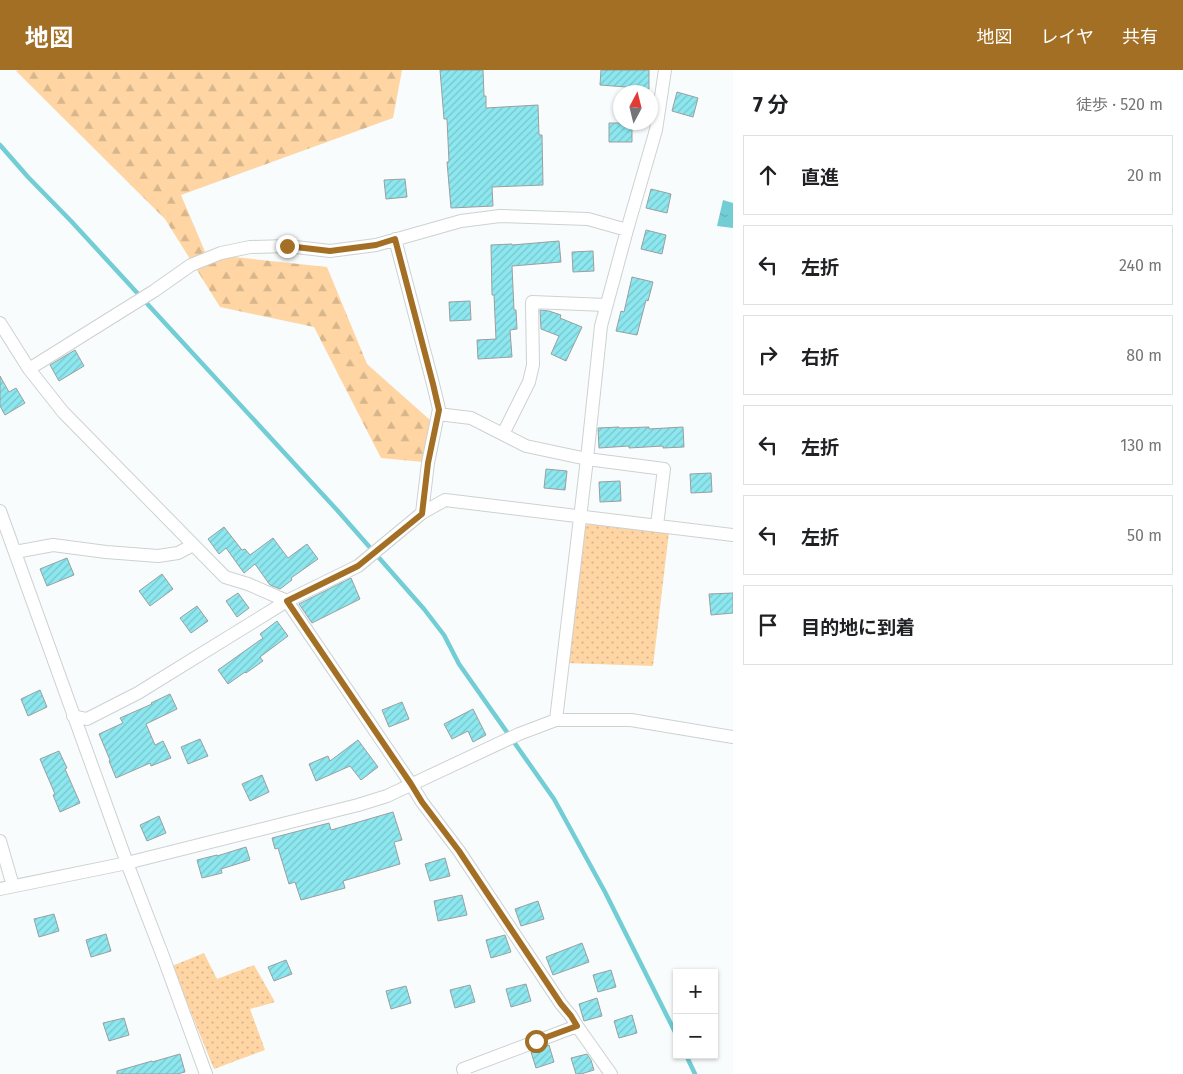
<!DOCTYPE html>
<html lang="ja">
<meta charset="utf-8">
<style>
body{margin:0;font-family:"Fira Sans","Noto Sans JP",sans-serif;background:#f6f6f6;color:#202124}
.controls{position:absolute;right:15px;bottom:15px;display:grid;overflow:hidden;border-radius:0px;box-shadow:0 1px 4px #0004}
.controls button{width:45px;height:45px;display:grid;place-items:center;padding:0;border:0;border-bottom:1px solid #e0e0e0;background:#fff;color:#202124;font:25px sans-serif}
.compass{position:absolute;left:613px;top:15px;width:45px;height:45px;border-radius:50%;background:#fff;box-shadow:0 1px 4px #0004;rotate:7deg}
.stop{position:absolute;width:15px;height:15px;margin:-11px;border:4px solid #a26f25;border-radius:50%;background:#fff}
.stop.end{background:#a26f25;border-color:#fff;box-shadow:0 1px 5px #0008}
.list{margin:0;padding:0;list-style:none}
h2{display:flex;justify-content:space-between;align-items:center;height:65px;margin:0;padding:0 20px;font-size:21px}
h2 small{font-size:16px;font-weight:400;color:#757577}
.list li{display:grid;grid-template-columns:32px 1fr auto;gap:15px;align-items:center;box-sizing:border-box;height:80px;margin:0 10px 10px;padding:0 10px;border:1px solid #e0e0e0;border-radius:0px}
.list b{display:block;font-size:19px;white-space:nowrap}
.list em{font-size:16px;font-style:normal;color:#757577}
.icon{flex:none;width:28px;height:28px;fill:none;stroke:currentColor;stroke-width:2;stroke-linecap:round;stroke-linejoin:round}
.map{position:relative;flex:none;width:733px;height:1004px;overflow:hidden}
header{display:flex;align-items:center;gap:30px;box-sizing:border-box;height:70px;padding:0 25px;background:#a26f25;color:#fff}
header strong{font-size:24px}
nav{display:flex;gap:28px;margin-inline-start:auto;font-size:18px}
main{display:flex}
aside{flex:1;background:#fff}
.map>svg:first-child{display:block}
.grass{fill:url(#grass-dots)}
.forest{fill:url(#forest-firs)}
.water{fill:url(#water-ripples)}
.lines{fill:none;stroke-linecap:round;stroke-linejoin:round}
.stream{stroke:#72cdd5;stroke-width:4.5}
.building{fill:url(#building-hatch);stroke:#9b9f9f}
.minor-casing{stroke:#ced1d2;stroke-width:14}
.minor{stroke:#fff;stroke-width:12}
.route{stroke:#a26f25;stroke-width:6}
</style>
<header>
<strong>地図</strong>
<nav><a>地図</a><a>レイヤ</a><a>共有</a></nav>
</header>
<main>
<div class="map">
<svg width="733" height="1004" viewBox="0 0 733 1004">
<defs>
<pattern id="grass-dots" width="8" height="8" patternUnits="userSpaceOnUse" patternTransform="scale(1.25)"><rect width="8" height="8" fill="#fed5a3"/><path d="M2 2h.1M6 6h.1" fill="none" stroke="#d8b68b" stroke-width="1.8" stroke-linecap="round"/></pattern>
<pattern id="forest-firs" width="22" height="20" patternUnits="userSpaceOnUse" patternTransform="scale(1.25)"><rect width="22" height="20" fill="#fed5a3"/><path d="M5 1l3.5 6h-7zM16 11l3.5 6h-7z" fill="#d8b68b"/></pattern>
<pattern id="water-ripples" width="26" height="14" patternUnits="userSpaceOnUse" patternTransform="scale(1.25)"><rect width="26" height="14" fill="#72cdd5"/><path d="M2 4q2-2 4 0t4 0M15 11q2-2 4 0t4 0" fill="none" stroke="#62afb6"/></pattern>
<pattern id="building-hatch" width="6" height="6" patternUnits="userSpaceOnUse" patternTransform="scale(1.25)"><rect width="6" height="6" fill="#8ce7ef"/><path d="M-1 1l2-2M0 6l6-6M5 7l2-2" fill="none" stroke="#78c5cc"/></pattern>
</defs>
<rect width="100%" height="100%" fill="#f9fcfd"/>
<path class="grass" d="M 589,453 L 669,462 L 653,596 L 565,593 L 583,459 Z
M 204,883 L 217,909 L 254,895 L 275,932 L 250,939 L 265,980 L 214,999 L 172,896 Z"/>
<path class="forest" d="M 19,0 L 402,0 L 393,48 L 181,125 L 206,184 L 327,197 L 367,294 L 430,350 L 423,392 L 381,388 L 314,257 L 220,237 L 165,149 L 16,1 Z"/>
<path class="water" d="M 723,130 L 733,133 L 733,158 L 717,156 Z"/>
<g class="lines">
<path class="stream" d="M 0,75 L 28,107 L 71,151 L 337,440 L 424,539 L 444,565 L 459,594 L 554,729 L 605,822 L 677,966
M 686,985 L 695,1004"/>
</g>
<path class="building" d="M 440,0 L 483,0 L 484,26 L 486,26 L 486,38 L 538,35 L 539,65 L 542,65 L 543,115 L 492,117 L 493,136 L 451,138 L 447,92 L 449,92 L 447,49 L 444,49 Z
M 601,0 L 649,0 L 649,19 L 626,19 L 626,17 L 600,15 Z
M 677,22 L 698,28 L 693,47 L 672,41 Z
M 609,53 L 632,53 L 632,72 L 609,72 Z
M 405,109 L 407,127 L 386,129 L 384,110 Z
M 651,119 L 671,124 L 667,143 L 646,138 Z
M 646,160 L 666,165 L 662,184 L 641,179 Z
M 559,171 L 561,192 L 512,196 L 514,240 L 516,240 L 517,259 L 510,260 L 512,287 L 478,289 L 477,270 L 496,269 L 494,225 L 492,225 L 491,175 L 512,174 L 512,175 Z
M 593,181 L 594,201 L 573,202 L 572,182 Z
M 632,207 L 653,212 L 648,231 L 646,230 L 637,265 L 616,261 L 621,241 L 624,242 Z
M 470,231 L 471,250 L 450,251 L 449,232 Z
M 540,240 L 549,241 L 561,245 L 560,248 L 582,257 L 566,291 L 551,284 L 559,266 L 541,259 Z
M 75,280 L 84,296 L 59,311 L 50,295 Z
M 0,306 L 9,322 L 16,318 L 25,333 L 5,345 L 0,336 Z
M 619,357 L 619,358 L 649,357 L 649,359 L 683,357 L 684,377 L 663,378 L 663,376 L 629,378 L 629,376 L 599,378 L 598,358 Z
M 546,399 L 567,401 L 565,420 L 544,418 Z
M 711,403 L 712,422 L 691,423 L 690,404 Z
M 620,411 L 621,431 L 600,432 L 599,412 Z
M 224,457 L 242,480 L 245,479 L 250,485 L 273,468 L 288,488 L 307,474 L 318,489 L 291,508 L 292,510 L 280,519 L 270,515 L 255,494 L 244,503 L 226,478 L 219,484 L 208,469 Z
M 67,488 L 74,505 L 47,516 L 40,499 Z
M 162,504 L 173,519 L 150,536 L 139,521 Z
M 351,508 L 360,529 L 312,553 L 299,534 Z
M 238,523 L 249,538 L 237,547 L 226,531 Z
M 733,523 L 733,543 L 711,545 L 709,524 Z
M 197,536 L 208,551 L 191,563 L 180,548 Z
M 277,551 L 288,566 L 260,587 L 263,591 L 246,603 L 245,602 L 228,614 L 218,600 L 263,568 L 260,564 Z
M 40,620 L 47,637 L 28,646 L 21,629 Z
M 170,624 L 177,639 L 146,654 L 155,675 L 163,671 L 171,688 L 151,696 L 150,693 L 116,708 L 109,691 L 110,690 L 99,664 L 123,653 L 120,648 L 152,634 L 151,633 Z
M 402,632 L 409,649 L 389,657 L 382,640 Z
M 473,639 L 486,665 L 473,672 L 468,661 L 452,669 L 444,654 Z
M 200,669 L 208,686 L 188,694 L 181,677 Z
M 358,670 L 378,697 L 361,710 L 350,696 L 316,711 L 309,694 L 328,686 L 330,691 Z
M 59,681 L 67,698 L 65,699 L 80,733 L 60,742 L 53,725 L 55,724 L 40,689 Z
M 262,705 L 269,722 L 250,731 L 242,714 Z
M 393,742 L 402,770 L 394,772 L 400,794 L 343,811 L 345,818 L 301,830 L 295,812 L 289,814 L 278,778 L 275,779 L 272,768 L 329,753 L 331,760 Z
M 159,746 L 166,763 L 147,771 L 140,755 Z
M 246,777 L 250,790 L 221,799 L 222,803 L 202,808 L 197,790 L 217,785 L 217,786 Z
M 445,788 L 450,806 L 430,811 L 425,794 Z
M 462,825 L 467,845 L 438,851 L 434,831 Z
M 538,831 L 544,849 L 521,856 L 515,839 Z
M 54,844 L 59,861 L 39,867 L 34,849 Z
M 106,864 L 111,881 L 91,887 L 86,870 Z
M 505,865 L 511,882 L 491,888 L 486,870 Z
M 582,873 L 589,892 L 553,905 L 546,887 Z
M 286,890 L 292,904 L 274,911 L 268,897 Z
M 611,900 L 616,917 L 598,922 L 593,905 Z
M 526,914 L 531,931 L 511,937 L 506,919 Z
M 470,915 L 475,932 L 455,938 L 450,920 Z
M 406,916 L 411,933 L 391,939 L 386,921 Z
M 597,928 L 602,946 L 584,951 L 579,934 Z
M 632,945 L 637,963 L 619,968 L 614,951 Z
M 124,948 L 129,965 L 109,971 L 103,953 Z
M 549,975 L 554,992 L 536,998 L 531,982 Z
M 180,984 L 185,1002 L 177,1004 L 117,1004 L 117,1001 L 152,991 L 152,992 Z
M 587,984 L 591,990 L 594,1000 L 581,1004 L 576,1004 L 571,988 Z"/>
<g class="lines">
<defs>
<path id="minor" d="M 395,169 L 433,314 L 439,339 L 428,393 L 422,443
M 0,253 L 29,299 L 63,342 L 225,507 L 248,514 L 287,531 L 411,714 L 422,732 L 459,781 L 561,934 L 571,946 L 577,956 L 611,1004
M 29,299 L 154,221 L 191,195 L 221,183 L 250,177 L 287,176 L 330,181 L 376,175 L 461,151 L 500,146 L 588,149 L 627,160
M 438,344 L 471,348 L 526,376 L 587,389 L 664,399 L 657,455
M 503,364 L 529,312 L 533,295 L 532,232 L 606,235
M 0,441 L 127,793 L 164,889 L 206,1004
M 15,482 L 53,475 L 106,482 L 158,486 L 178,483 L 193,475
M 73,646 L 87,649 L 138,623 L 287,531 L 358,496 L 422,443 L 445,430 L 733,465
M 556,650 L 587,389 L 601,256 L 627,160 L 656,60 L 665,0
M 0,771 L 13,816
M 0,819 L 127,793 L 358,735 L 387,726 L 519,664 L 556,650 L 631,650 L 733,667
M 465,1004 L 463,999 L 577,956"/>
</defs>
<use href="#minor" class="minor-casing"/>
<use href="#minor" class="minor"/>
</g>
<g class="lines">
<path class="route" d="M 287,176 L 330,181 L 376,175 L 395,169 L 433,314 L 439,340 L 428,393 L 422,444 L 358,496 L 287,531 L 411,714 L 422,732 L 459,781 L 561,934 L 571,946 L 577,956 L 536,971"/>
</g>
</svg>
<div class="controls">
<button>+</button>
<button>−</button>
</div>
<svg class="compass" viewBox="-18 -18 36 36"><path d="M0-13l5 13h-10z" fill="#e53935"/><path d="M0 13l5-13h-10z" fill="#757577"/></svg>
<div class="stop" style="left:536px;top:971px"></div>
<div class="stop end" style="left:287px;top:176px"></div>
</div>
<aside>
<h2>7 分<small>徒歩 · 520 m</small></h2>
<ul class="list">
<li><svg class="icon" aria-label="ahead" viewBox="0 0 24 24"><path d="M12 20V5M6 11l6-6 6 6"/></svg><div><b>直進</b></div><em>20 m</em></li>
<li><svg class="icon" aria-label="left" viewBox="0 0 24 24"><path d="M17 20v-9H6M10 6l-5 5 5 5"/></svg><div><b>左折</b></div><em>240 m</em></li>
<li><svg class="icon" aria-label="right" viewBox="0 0 24 24"><path d="M7 20v-9h11M14 6l5 5-5 5"/></svg><div><b>右折</b></div><em>80 m</em></li>
<li><svg class="icon" aria-label="left" viewBox="0 0 24 24"><path d="M17 20v-9H6M10 6l-5 5 5 5"/></svg><div><b>左折</b></div><em>130 m</em></li>
<li><svg class="icon" aria-label="left" viewBox="0 0 24 24"><path d="M17 20v-9H6M10 6l-5 5 5 5"/></svg><div><b>左折</b></div><em>50 m</em></li>
<li><svg class="icon" aria-label="arrive" viewBox="0 0 24 24"><path d="M6 21V4h12l-3 4 3 4H6"/></svg><div><b>目的地に到着</b></div></li>
</ul>
</aside>
</main>
